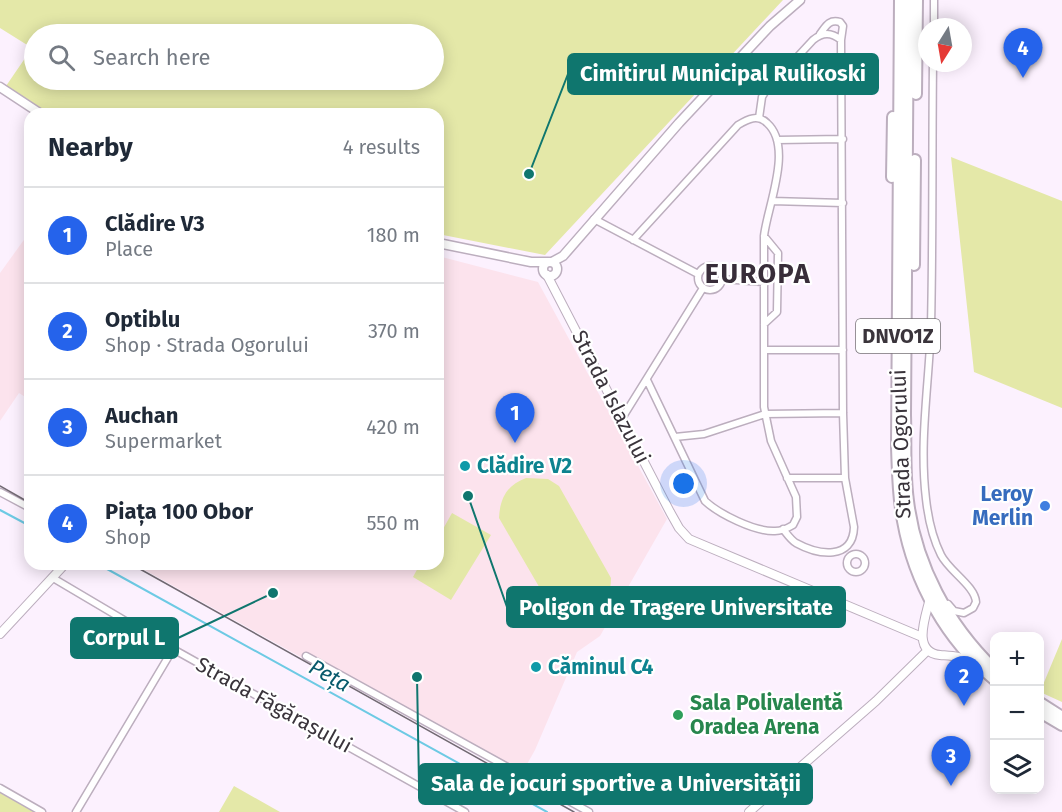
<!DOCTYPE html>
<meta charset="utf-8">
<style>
body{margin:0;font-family:"Fira Sans",sans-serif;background:#f2f2f3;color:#1f2937}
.controls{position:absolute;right:18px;bottom:18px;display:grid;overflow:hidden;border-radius:12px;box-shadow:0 3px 15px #0003}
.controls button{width:54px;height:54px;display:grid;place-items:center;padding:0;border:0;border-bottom:2px solid #e0e1e3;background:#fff;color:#1f2937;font:30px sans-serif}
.compass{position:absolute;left:918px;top:18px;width:54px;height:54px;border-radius:50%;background:#fff;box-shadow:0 3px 15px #0003;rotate:191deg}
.you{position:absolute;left:684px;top:484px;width:21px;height:21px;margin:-15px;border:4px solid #fff;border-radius:50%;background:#1a73e8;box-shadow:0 0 0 9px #1a73e833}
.badge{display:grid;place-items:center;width:39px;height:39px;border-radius:50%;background:#2563eb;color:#fff;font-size:20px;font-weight:700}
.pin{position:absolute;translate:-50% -50px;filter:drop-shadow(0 2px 3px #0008)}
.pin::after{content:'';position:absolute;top:32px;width:21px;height:18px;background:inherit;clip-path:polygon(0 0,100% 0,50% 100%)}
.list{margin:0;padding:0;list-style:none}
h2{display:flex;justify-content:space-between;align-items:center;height:78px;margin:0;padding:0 24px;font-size:26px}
h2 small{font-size:20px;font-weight:400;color:#747a83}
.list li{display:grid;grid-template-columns:39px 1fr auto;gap:18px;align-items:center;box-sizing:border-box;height:96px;padding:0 24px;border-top:2px solid #e0e1e3}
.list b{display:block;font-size:22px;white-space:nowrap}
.list p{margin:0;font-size:20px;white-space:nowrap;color:#747a83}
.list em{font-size:20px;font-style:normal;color:#747a83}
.icon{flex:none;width:33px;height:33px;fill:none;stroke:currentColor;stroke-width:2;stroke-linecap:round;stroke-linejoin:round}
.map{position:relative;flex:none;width:1062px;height:812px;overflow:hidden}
.search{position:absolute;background:#fff;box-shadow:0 3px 15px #0003;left:24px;top:24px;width:420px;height:66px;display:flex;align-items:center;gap:15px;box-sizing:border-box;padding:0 21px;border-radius:33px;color:#747a83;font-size:22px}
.panel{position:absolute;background:#fff;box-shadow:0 3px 15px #0003;left:24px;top:108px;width:420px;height:462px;border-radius:18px}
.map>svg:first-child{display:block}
.education{fill:#fce3ed}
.green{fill:#e4e8a8;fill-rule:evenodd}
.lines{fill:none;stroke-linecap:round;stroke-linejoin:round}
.stream{stroke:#6dcae4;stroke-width:2}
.minor-casing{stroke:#bcaebe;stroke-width:9}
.tertiary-casing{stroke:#bcaebe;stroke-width:10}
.secondary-casing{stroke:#bcaebe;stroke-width:11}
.trunk-casing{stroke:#bcaebe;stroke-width:14}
.minor{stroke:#fff;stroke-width:6}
.tertiary{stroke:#fff;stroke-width:8}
.secondary{stroke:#fff;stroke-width:8}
.trunk{stroke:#fff;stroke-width:10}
.tram{stroke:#726a73;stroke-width:1.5}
.culture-dot{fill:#0f9aa8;stroke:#fff;stroke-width:2}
.shop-dot{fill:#3f7fe0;stroke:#fff;stroke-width:2}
.leisure-dot{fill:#2e9e5b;stroke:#fff;stroke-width:2}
.labels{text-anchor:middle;stroke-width:4.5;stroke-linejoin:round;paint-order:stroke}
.shield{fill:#fff;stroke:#757176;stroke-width:1.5}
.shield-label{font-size:20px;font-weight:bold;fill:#3a343b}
.street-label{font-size:21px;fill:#3a343b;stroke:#fff}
.culture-label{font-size:21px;font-weight:bold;fill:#0d838f;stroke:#fff;text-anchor:start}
.shop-label{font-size:21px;font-weight:bold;fill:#366cbe;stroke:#fff;text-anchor:end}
.leisure-label{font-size:21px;font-weight:bold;fill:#27864d;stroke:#fff;text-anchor:start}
.water-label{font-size:22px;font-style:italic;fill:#085a6c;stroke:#fff}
.district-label{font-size:27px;font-weight:bold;letter-spacing:1.5px;fill:#382d39;stroke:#fff}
.leader{fill:none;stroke:#0f766e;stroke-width:2}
.callout-dot{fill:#0f766e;stroke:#fff;stroke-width:2}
.callout{fill:#0f766e;stroke:#0f766e;stroke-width:2}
.callout-label{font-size:22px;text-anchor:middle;font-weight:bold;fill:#fff}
</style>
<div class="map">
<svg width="1062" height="812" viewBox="0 0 1062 812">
<rect width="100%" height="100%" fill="#fcf1fe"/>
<path class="education" d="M 26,237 L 30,241 L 30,400 L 19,393 L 0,421 L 0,273 Z
M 438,256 L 538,282 L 667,519 L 600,636 L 577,652 L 535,750 L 522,773 L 312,655 L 308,661 L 134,564 L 438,564 Z"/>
<path class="green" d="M 0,0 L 783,0 L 545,255 L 438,234 L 438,114 L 47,114 L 6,86 L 32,48 L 0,28 ZM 34,34 L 434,34 L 434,80 L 34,80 Z
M 951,157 L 1062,201 L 1062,408 L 974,372 Z
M 526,478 L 548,479 L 559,486 L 611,578 C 611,613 582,630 552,609 L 499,518 C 500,498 507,485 526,478 Z
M 452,513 L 491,535 L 451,600 L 413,577 L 420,564 L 438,564 L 438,538 Z
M 1062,639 L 1062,702 L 1040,692 Z
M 234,786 L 280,812 L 219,812 Z
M 0,788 L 42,812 L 0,812 Z"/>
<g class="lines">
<path class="stream" d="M 0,510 L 30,526
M 98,564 L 547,812"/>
<defs>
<path id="minor" d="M 934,27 L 934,0
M 820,34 C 826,26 829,19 840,22 L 843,26 L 841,40
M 933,63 C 932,151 933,239 931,326 C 929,384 919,441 926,499 C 928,517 933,539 941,555 C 949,571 975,586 976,602 L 973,608 L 964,613 L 954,611 L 948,604
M 780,76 L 806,78
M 759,118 L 762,97 L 765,92 L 813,40 C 823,32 831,32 841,40 L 843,413 L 845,478 L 854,527 C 853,561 818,555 796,543 C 791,540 787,534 783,529
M 777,140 L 843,139
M 772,201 L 843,203
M 594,219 L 698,274
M 764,236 L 778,253 L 777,312 L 764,324
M 633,240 L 738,125 C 748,119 758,114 767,123 C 794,147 767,207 764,236 L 764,407 L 771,441 L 796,497 L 797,517 L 793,525 C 788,528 781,531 775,531 C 755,532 719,514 705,501 L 647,380
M698 278a12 12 0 1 1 24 0a12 12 0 1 1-24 0Z
M 722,279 L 764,282
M 764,350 L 843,350
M 621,420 L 703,288
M 675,437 L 704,434 L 765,414 L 843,413
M 787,478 L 845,478
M 0,492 L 30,508
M847 563a9 9 0 1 1 18 0a9 9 0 1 1-18 0Z
M 53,578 L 173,649 L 465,812
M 306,656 L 589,812
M 0,788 L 42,812
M 76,812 L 173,649"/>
<path id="tertiary" d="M 547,275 L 670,512 L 679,528 L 689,539 L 922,637
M 930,598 C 926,616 911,652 940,655 C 952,656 961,656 972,662
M 0,634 L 65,564
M 749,812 L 876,701 L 928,650"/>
<path id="secondary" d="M 0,87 L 41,114
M 438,243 L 531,262 L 548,262
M 552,262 L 563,256 L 679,123 L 770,26 L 800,0
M543 269a7 7 0 1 1 14 0a7 7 0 1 1-14 0Z"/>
<path id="trunk" d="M 900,0 L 897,447 C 898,472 898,497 903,521 C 914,582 947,641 994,679
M 908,0 L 905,415 C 906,443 904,473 908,501 C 916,566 948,624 994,669
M 916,94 L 917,0
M 892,177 L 893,117
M 914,265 L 915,160
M 1040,703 L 1062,717
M 1040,712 L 1062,725"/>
</defs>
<use href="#minor" class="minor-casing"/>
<use href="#tertiary" class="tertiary-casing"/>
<use href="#secondary" class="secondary-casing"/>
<use href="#trunk" class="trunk-casing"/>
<use href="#minor" class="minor"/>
<use href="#tertiary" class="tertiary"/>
<use href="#secondary" class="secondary"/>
<use href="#trunk" class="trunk"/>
<path class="tram" d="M 0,486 L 30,503
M 131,564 L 574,812"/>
</g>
<g class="culture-dot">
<circle cx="465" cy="466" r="6"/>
<circle cx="536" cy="667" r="6"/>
</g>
<circle class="shop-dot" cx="1045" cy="506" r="6"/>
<circle class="leisure-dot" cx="678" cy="715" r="6"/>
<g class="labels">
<rect class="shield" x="856" y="319" width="84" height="34" rx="4.5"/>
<g class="shield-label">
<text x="898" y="343">DNVO1Z</text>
</g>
<g class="street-label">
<text transform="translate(611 397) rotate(63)" y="7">Strada Islazului</text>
<text transform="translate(901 444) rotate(-92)" y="7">Strada Ogorului</text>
<text transform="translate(274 705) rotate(29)" y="7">Strada Făgărașului</text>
</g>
<g class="culture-label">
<text x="477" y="473">Clădire V2</text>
<text x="548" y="674">Căminul C4</text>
</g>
<g class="shop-label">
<text x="1033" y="501">Leroy<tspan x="1033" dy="24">Merlin</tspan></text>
</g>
<g class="leisure-label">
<text x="690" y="710">Sala Polivalentă<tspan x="690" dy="24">Oradea Arena</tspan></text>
</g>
<g class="water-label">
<text transform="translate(330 675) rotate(29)" y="8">Peța</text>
</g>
<g class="district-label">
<text x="758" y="283">EUROPA</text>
</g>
</g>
<path class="leader" d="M529 174L568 74M468 496L507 607M273 593L178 638M417 677L419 784"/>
<g class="callout-dot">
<circle cx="529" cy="174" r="6"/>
<circle cx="468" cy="496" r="6"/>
<circle cx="273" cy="593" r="6"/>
<circle cx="417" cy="677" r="6"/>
</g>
<g class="callout">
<rect x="568" y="54" width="310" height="40" rx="6"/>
<rect x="507" y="587" width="338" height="40" rx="6"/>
<rect x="71" y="618" width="107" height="40" rx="6"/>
<rect x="419" y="764" width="393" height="40" rx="6"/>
</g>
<g class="callout-label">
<text x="723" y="81">Cimitirul Municipal Rulikoski</text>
<text x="676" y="615">Poligon de Tragere Universitate</text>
<text x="124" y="645">Corpul L</text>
<text x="616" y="791">Sala de jocuri sportive a Universității</text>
</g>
</svg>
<div class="controls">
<button>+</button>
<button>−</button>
<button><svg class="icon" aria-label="layers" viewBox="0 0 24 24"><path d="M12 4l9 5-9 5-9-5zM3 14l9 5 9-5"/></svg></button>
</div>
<svg class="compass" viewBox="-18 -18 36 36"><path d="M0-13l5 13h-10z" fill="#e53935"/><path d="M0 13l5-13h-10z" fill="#747a83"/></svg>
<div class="you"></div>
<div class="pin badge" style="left:515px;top:443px">1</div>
<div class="pin badge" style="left:964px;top:706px">2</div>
<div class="pin badge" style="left:951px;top:786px">3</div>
<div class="pin badge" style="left:1023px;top:78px">4</div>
<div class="search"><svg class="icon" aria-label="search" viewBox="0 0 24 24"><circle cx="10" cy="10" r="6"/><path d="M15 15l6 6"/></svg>Search here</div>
<section class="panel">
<h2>Nearby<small>4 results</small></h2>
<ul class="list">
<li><span class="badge">1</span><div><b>Clădire V3</b><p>Place</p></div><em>180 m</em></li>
<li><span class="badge">2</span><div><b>Optiblu</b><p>Shop · Strada Ogorului</p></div><em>370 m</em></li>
<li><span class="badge">3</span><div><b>Auchan</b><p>Supermarket</p></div><em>420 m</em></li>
<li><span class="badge">4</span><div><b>Piața 100 Obor</b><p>Shop</p></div><em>550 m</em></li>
</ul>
</section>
</div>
